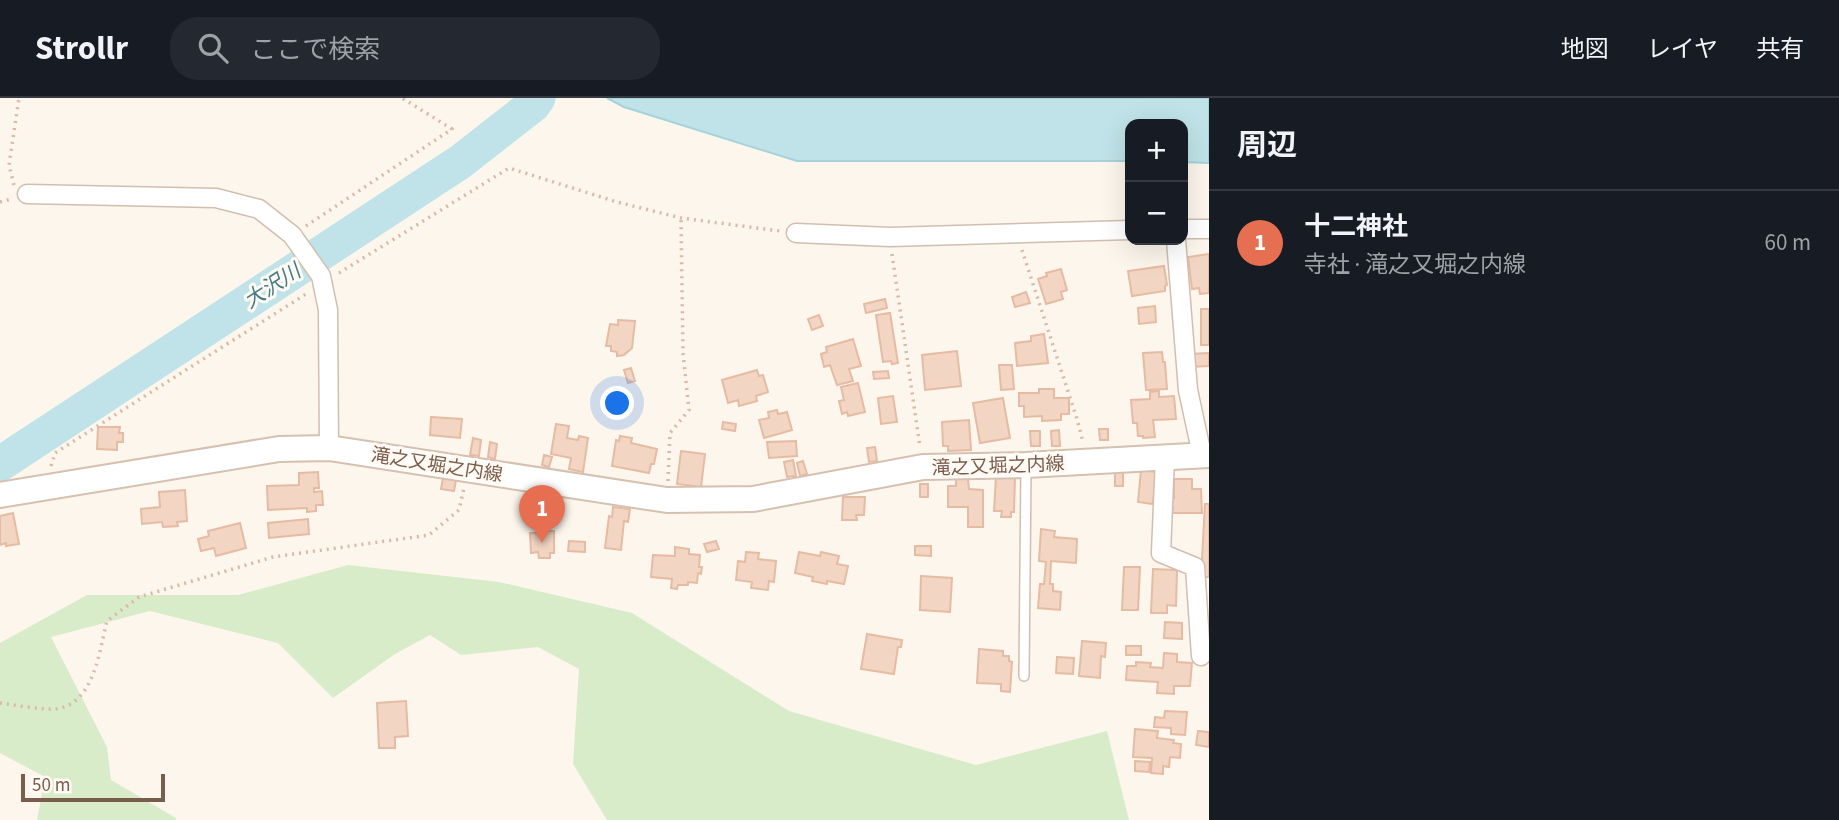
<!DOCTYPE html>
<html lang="ja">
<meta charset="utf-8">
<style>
body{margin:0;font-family:"Source Sans 3","Noto Sans JP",sans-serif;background:#242831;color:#f1f3f6}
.controls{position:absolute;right:21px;top:21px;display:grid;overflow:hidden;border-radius:14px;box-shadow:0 7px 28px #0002}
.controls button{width:63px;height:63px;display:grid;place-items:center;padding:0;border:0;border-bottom:2px solid #363941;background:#171b24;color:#f1f3f6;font:35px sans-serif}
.scale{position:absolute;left:21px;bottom:18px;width:144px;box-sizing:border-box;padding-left:7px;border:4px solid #7a5c4d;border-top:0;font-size:19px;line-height:24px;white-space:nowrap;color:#7a5c4d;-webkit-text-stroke:5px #fffaf3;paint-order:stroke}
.you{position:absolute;left:618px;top:306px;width:24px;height:24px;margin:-18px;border:5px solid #fff;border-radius:50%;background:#1a73e8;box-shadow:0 0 0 10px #1a73e833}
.badge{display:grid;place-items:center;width:46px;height:46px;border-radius:50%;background:#e76f51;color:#fff;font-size:23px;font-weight:700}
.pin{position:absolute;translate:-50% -58px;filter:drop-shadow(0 2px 4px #0008)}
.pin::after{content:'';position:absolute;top:37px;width:24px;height:21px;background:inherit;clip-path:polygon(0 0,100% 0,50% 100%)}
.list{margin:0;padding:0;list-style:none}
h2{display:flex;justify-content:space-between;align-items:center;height:91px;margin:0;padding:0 28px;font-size:30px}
h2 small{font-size:23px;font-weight:400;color:#9ea1a6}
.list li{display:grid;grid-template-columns:46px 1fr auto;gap:21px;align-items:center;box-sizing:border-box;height:105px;padding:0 28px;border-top:2px solid #363941}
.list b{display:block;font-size:26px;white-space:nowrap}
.list p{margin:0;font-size:23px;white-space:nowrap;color:#9ea1a6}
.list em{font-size:23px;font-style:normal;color:#9ea1a6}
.icon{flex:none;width:38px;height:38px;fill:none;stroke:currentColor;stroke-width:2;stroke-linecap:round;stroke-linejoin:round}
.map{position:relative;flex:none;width:1209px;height:722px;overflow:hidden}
header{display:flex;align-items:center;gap:42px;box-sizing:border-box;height:98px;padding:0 35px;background:#171b24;border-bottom:2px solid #363941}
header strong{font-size:33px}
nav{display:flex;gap:38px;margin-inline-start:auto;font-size:24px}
.search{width:490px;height:63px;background:#242831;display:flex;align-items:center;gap:18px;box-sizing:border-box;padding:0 24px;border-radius:28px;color:#9ea1a6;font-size:26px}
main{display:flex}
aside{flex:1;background:#171b24}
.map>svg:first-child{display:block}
.green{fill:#d8ecc9}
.water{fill:#bfe3e8;stroke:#a5d3da;stroke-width:2}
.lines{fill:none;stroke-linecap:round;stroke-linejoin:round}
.river{stroke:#bfe3e8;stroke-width:35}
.building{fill:#f3d5c3;stroke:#e6bba3;stroke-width:2}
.service-casing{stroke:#d1beb0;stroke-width:12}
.minor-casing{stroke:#d1beb0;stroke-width:21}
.secondary-casing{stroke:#d6c0b0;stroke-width:28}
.path{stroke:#d9b8a5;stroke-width:3.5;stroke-dasharray:2 5;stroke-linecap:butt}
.service{stroke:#fff;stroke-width:9}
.minor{stroke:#fff;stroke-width:18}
.secondary{stroke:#fff;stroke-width:24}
.labels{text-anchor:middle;stroke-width:6;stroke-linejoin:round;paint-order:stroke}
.street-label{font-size:19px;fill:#7a5c4d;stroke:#fffaf3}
.water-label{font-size:21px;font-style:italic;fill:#437c86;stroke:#fffaf3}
</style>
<header>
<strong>Strollr</strong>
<div class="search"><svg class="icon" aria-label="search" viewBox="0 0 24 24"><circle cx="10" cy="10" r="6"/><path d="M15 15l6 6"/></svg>ここで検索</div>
<nav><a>地図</a><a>レイヤ</a><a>共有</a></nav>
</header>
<main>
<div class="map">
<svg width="1209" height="722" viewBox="0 0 1209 722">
<rect width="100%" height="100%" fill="#fdf6ec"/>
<path class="green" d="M 348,467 L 499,484 L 632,515 L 789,613 L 976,667 L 1107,633 L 1129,722 L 607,722 L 573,666 L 579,571 L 538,549 L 461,557 L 430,537 L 395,556 L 333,600 L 278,545 L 150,513 L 51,539 L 107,649 L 111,682 L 176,720 L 176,722 L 37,722 L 45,679 L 0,655 L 0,545 L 87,497 L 238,497 Z"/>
<path class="water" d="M 607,0 L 1209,0 L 1209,65 L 1183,64 L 1183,26 L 1130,26 L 1130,63 L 797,63 L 624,9 Z"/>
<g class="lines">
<path class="river" d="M 0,366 L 460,64 L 533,7 L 538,0"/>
</g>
<path class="building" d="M 1209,156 L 1209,195 L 1200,196 L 1199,190 L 1192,191 L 1188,159 Z
M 1164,168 L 1167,187 L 1165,188 L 1165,193 L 1132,198 L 1128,173 Z
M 1061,171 L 1067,192 L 1061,194 L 1063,201 L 1046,206 L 1038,181 L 1047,178 L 1046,175 Z
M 1026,194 L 1030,205 L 1015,209 L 1012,199 Z
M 885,201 L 887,210 L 866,215 L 864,206 Z
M 1155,208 L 1156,224 L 1139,226 L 1138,210 Z
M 1201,211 L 1209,211 L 1209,247 L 1201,247 Z
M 890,215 L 898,265 L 892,266 L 891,263 L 883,264 L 876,217 Z
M 819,217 L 823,228 L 812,232 L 808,221 Z
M 618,222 L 635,223 L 632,250 L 624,257 L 617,258 L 617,254 L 611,253 L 611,248 L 606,248 L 610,226 L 618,227 Z
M 1044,236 L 1048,265 L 1017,268 L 1015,245 L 1031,243 L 1031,238 Z
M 853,241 L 861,268 L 849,271 L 853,283 L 837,287 L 830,267 L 824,269 L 821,256 L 827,254 L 826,249 Z
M 957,253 L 961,288 L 925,292 L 922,257 Z
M 1162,254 L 1163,264 L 1165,264 L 1167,291 L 1146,292 L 1143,255 Z
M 1209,255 L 1209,268 L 1190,269 L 1189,256 Z
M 999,267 L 1012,267 L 1014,291 L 1001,292 Z
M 631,270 L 635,283 L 628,285 L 624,272 Z
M 757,272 L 759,278 L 763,277 L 768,294 L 756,298 L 757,303 L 739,308 L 738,302 L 728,305 L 722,282 Z
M 888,273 L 889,280 L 874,281 L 873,274 Z
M 858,285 L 865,314 L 848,318 L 847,314 L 842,316 L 839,303 L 844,302 L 841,289 Z
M 1039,291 L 1054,291 L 1054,300 L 1069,300 L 1069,316 L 1061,316 L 1061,322 L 1042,323 L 1042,318 L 1024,319 L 1024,308 L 1019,308 L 1019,295 L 1039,295 Z
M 1159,293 L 1159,299 L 1174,298 L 1176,321 L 1153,322 L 1155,339 L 1143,340 L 1143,338 L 1138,338 L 1137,325 L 1133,325 L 1131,302 L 1150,301 L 1150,294 Z
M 893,298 L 897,324 L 881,326 L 878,300 Z
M 1003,300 L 1010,340 L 980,345 L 973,305 Z
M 777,312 L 778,316 L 787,314 L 792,332 L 764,340 L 759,322 L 769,320 L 768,314 Z
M 431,319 L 462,321 L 460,340 L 430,337 Z
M 969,322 L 971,352 L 948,353 L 948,348 L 943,348 L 942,324 Z
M 723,324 L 736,326 L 735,333 L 722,331 Z
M 556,326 L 569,328 L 567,340 L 578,342 L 579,338 L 588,340 L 583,374 L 569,371 L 571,360 L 551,356 Z
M 98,329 L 120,329 L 119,335 L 123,335 L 123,344 L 117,344 L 117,352 L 97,351 Z
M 1099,331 L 1108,331 L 1108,342 L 1100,342 Z
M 1059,332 L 1060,348 L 1052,348 L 1051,333 Z
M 1030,333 L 1040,333 L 1040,348 L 1031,348 Z
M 620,338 L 632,340 L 631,345 L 657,351 L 654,366 L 651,366 L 649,375 L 612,368 L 616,342 L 619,343 Z
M 473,340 L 481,342 L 479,358 L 470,357 Z
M 796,343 L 797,358 L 769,360 L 767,344 Z
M 490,344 L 497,346 L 495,361 L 488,359 Z
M 875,349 L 877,363 L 869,364 L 867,350 Z
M 681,353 L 705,356 L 701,389 L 677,386 Z
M 544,357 L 552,359 L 549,369 L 542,367 Z
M 793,362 L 796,378 L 787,379 L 784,364 Z
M 803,363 L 807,376 L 800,378 L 797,365 Z
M 1141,372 L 1156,374 L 1153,406 L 1138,404 Z
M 1115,373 L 1123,373 L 1123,388 L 1115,388 Z
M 318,374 L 319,390 L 314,390 L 314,394 L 322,393 L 323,407 L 316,407 L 316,413 L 307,414 L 307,410 L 268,412 L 267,388 L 299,387 L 299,375 Z
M 996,378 L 1015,379 L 1014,414 L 1011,414 L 1011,419 L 1001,419 L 1002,413 L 994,413 Z
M 443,380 L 456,382 L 454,393 L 441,391 Z
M 956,381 L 968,381 L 969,391 L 983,392 L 983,429 L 968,429 L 968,409 L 948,409 L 948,388 L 956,388 Z
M 1174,381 L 1192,381 L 1192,391 L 1201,391 L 1202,415 L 1172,415 L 1173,410 L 1169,410 L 1169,400 L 1174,400 Z
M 920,386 L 928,386 L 928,399 L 920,399 Z
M 185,392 L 187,423 L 177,424 L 178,428 L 163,429 L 162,424 L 142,426 L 141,411 L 160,409 L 159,394 Z
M 843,399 L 865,399 L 864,417 L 856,417 L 857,422 L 842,422 Z
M 1205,406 L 1209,406 L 1209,479 L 1201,479 Z
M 613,409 L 630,411 L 628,424 L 624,423 L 621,452 L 605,450 L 609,418 L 612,419 Z
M 13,415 L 19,446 L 6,448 L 6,445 L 0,447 L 0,418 Z
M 308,421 L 309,436 L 269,440 L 268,425 Z
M 240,425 L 246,450 L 216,458 L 214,450 L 201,453 L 198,441 L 209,438 L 208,433 Z
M 537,431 L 548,431 L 548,433 L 554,433 L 554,455 L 550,455 L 550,460 L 539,460 L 538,454 L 531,455 L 530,435 L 537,435 Z
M 1041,431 L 1055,433 L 1054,439 L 1077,441 L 1076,465 L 1051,463 L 1050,486 L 1053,486 L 1053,493 L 1061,494 L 1060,512 L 1038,510 L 1040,486 L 1044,486 L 1046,464 L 1039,463 Z
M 569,443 L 585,444 L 585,454 L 568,453 Z
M 716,443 L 719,451 L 707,454 L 704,446 Z
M 915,448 L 931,448 L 931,458 L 915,457 Z
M 675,449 L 689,451 L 689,456 L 700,457 L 699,469 L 702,469 L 701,476 L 698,475 L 697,485 L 688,484 L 688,487 L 678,487 L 677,491 L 671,490 L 672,481 L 651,479 L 653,457 L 675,458 Z
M 746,454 L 759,455 L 758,461 L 776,463 L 774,484 L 769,483 L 768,492 L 751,490 L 752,484 L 736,482 L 738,463 L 745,464 Z
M 799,454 L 820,458 L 821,454 L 839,458 L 837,466 L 848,468 L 844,486 L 827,483 L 827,486 L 812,483 L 813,479 L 795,475 Z
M 1124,469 L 1140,469 L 1138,512 L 1122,512 Z
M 1153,471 L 1177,472 L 1176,508 L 1167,507 L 1167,515 L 1151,515 Z
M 921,478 L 952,480 L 950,514 L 920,512 Z
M 1165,524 L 1182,525 L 1182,541 L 1164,540 Z
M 867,536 L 902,542 L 901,549 L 898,549 L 894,576 L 861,571 Z
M 1082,543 L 1106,545 L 1105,559 L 1101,558 L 1100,580 L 1079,578 Z
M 1126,548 L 1141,548 L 1141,557 L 1126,557 Z
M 979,551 L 1003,553 L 1003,558 L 1009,558 L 1009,563 L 1012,564 L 1010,594 L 1001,593 L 1001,586 L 977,585 Z
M 1164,555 L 1177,556 L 1177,564 L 1192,565 L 1190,588 L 1174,588 L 1174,596 L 1157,595 L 1158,584 L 1126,582 L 1127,568 L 1136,568 L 1136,564 L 1151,565 L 1150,569 L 1163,570 Z
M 1057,559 L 1074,560 L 1073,576 L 1056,575 Z
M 406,603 L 408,638 L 395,639 L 395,650 L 379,650 L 377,605 Z
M 1165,613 L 1187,614 L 1185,637 L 1171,636 L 1171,630 L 1154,629 L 1155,619 L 1164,620 Z
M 1135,631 L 1158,633 L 1157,640 L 1174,642 L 1173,645 L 1181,646 L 1180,660 L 1170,659 L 1169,669 L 1163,668 L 1163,676 L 1151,675 L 1152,660 L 1133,659 Z
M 1198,633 L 1209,634 L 1209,649 L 1196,647 Z
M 1135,663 L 1150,664 L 1149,674 L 1135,673 Z"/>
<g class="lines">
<defs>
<path id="service" d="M 1024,578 L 1026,370"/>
<path id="minor" d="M 27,96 L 216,100 L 259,111 L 292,137 L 321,178 L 328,212 L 329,350
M 1183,131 L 1209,131
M 796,135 L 890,139 L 1130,132
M 1176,142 L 1188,292 L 1202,357
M 1165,359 L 1161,455 L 1195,469 L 1201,558"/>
<path id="secondary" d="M 0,397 L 279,351 L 329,350 L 667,402 L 753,401 L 923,369 L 1026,367 L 1209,357"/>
</defs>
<use href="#service" class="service-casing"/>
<use href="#minor" class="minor-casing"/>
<use href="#secondary" class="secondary-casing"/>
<path class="path" d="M 14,87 L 9,67 L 19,0
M 0,104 L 12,101
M 306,128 L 452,31 L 402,0
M 1022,152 L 1077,321 L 1083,344
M 892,156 L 920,349
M 339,175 L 509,70 L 617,104 L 681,120 L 780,133
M 51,368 L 55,355 L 306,196
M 668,383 L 670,335 L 689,312 L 683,255 L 681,120
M 0,605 C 14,607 42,612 55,611 C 94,607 99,554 107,523 L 139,499 L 273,459 L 429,437 L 459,412 L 464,390"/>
<use href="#service" class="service"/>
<use href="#minor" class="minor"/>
<use href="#secondary" class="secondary"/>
</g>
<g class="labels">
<g class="street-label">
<text transform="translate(437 366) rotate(9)" y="7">滝之又堀之内線</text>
<text transform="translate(998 367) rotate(-2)" y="7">滝之又堀之内線</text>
</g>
<g class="water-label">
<text transform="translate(272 188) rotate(-33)" y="7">大沢川</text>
</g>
</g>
</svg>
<div class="controls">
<button>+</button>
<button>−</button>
</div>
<div class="scale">50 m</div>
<div class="you"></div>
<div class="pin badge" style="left:542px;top:445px">1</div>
</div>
<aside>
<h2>周辺<small></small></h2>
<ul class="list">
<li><span class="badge">1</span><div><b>十二神社</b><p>寺社 · 滝之又堀之内線</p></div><em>60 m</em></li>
</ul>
</aside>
</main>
